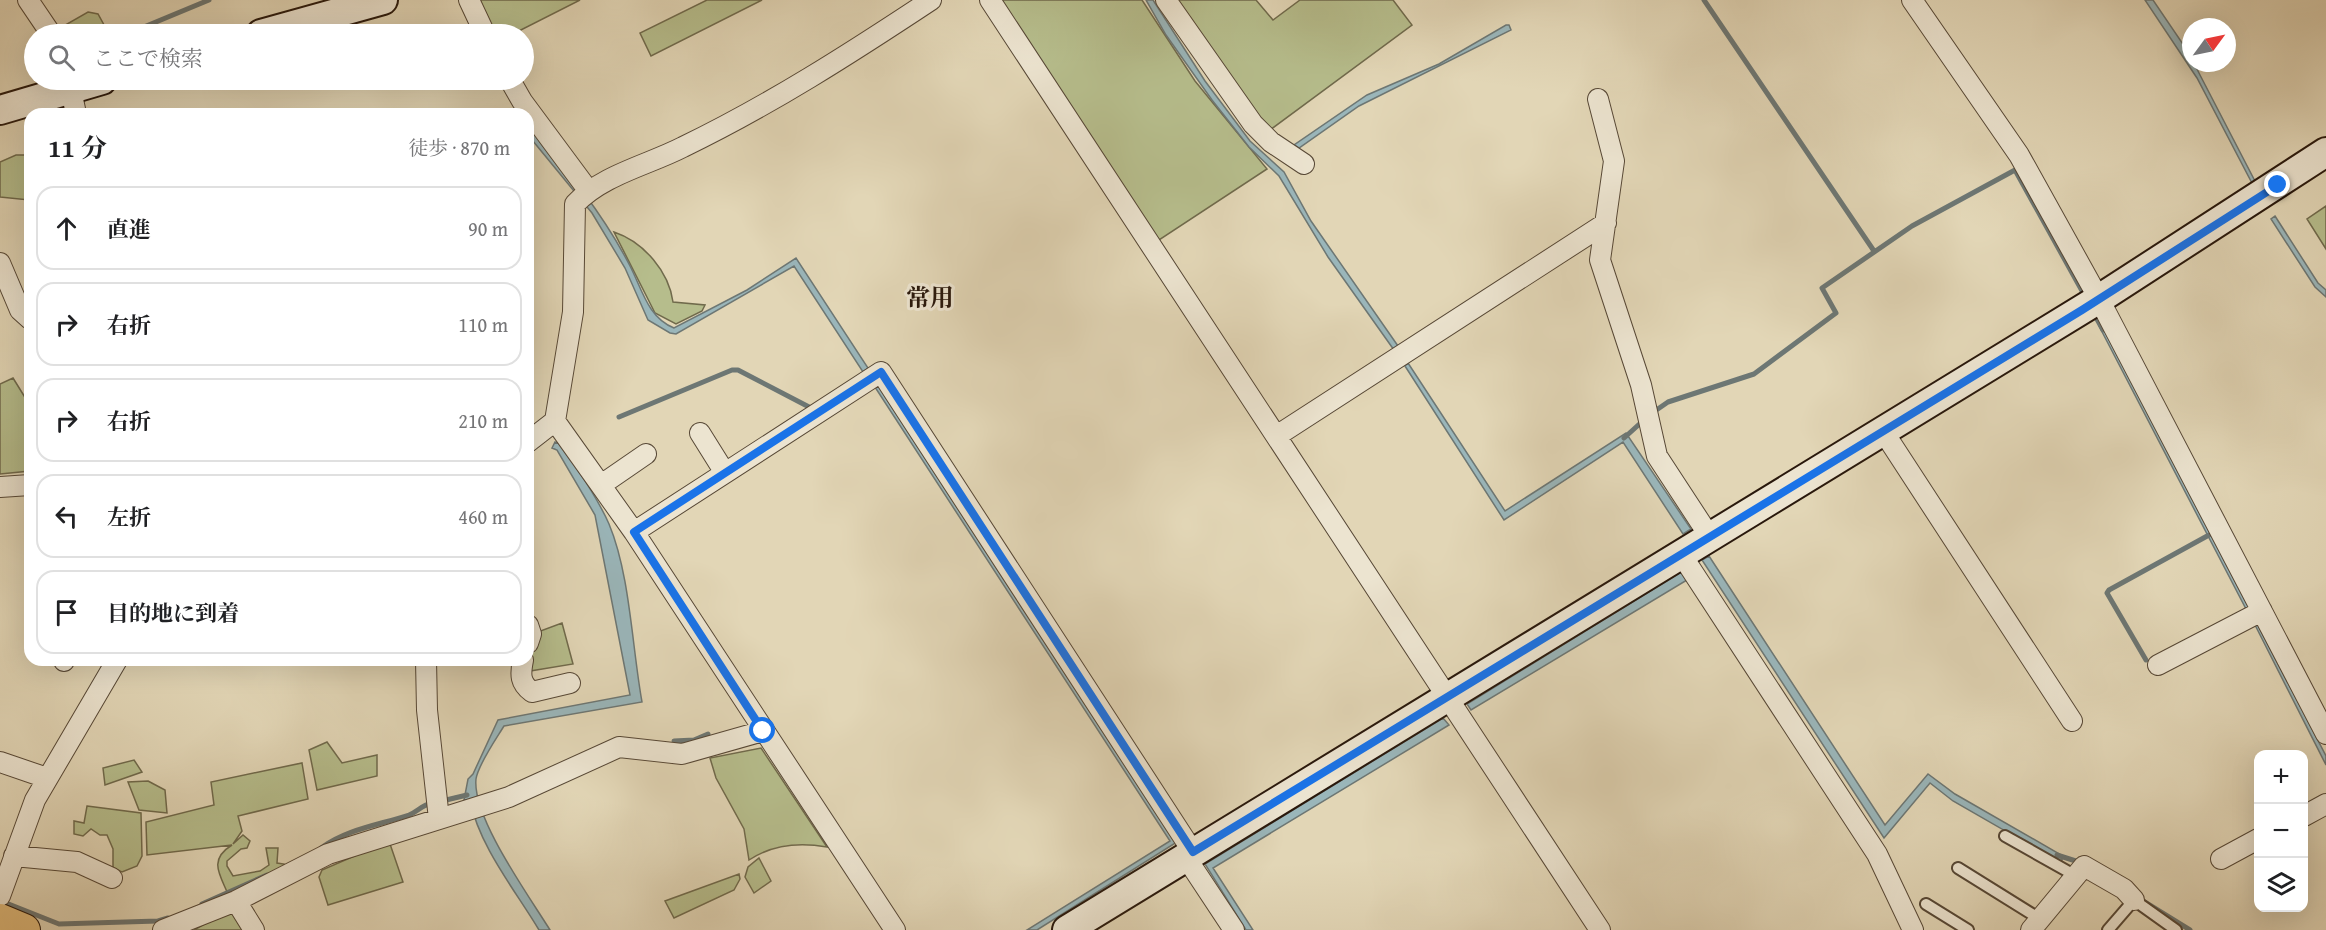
<!DOCTYPE html>
<html lang="ja">
<meta charset="utf-8">
<style>
body{margin:0;font-family:"Gentium Book Plus","Noto Serif JP",serif;background:#f2f2f2;color:#202124}
.controls{position:absolute;right:18px;bottom:18px;display:grid;overflow:hidden;border-radius:12px;box-shadow:0 6px 24px #0002}
.controls button{width:54px;height:54px;display:grid;place-items:center;padding:0;border:0;border-bottom:2px solid #e0e0e0;background:#fff;color:#202124;font:30px sans-serif}
.compass{position:absolute;left:2182px;top:18px;width:54px;height:54px;border-radius:50%;background:#fff;box-shadow:0 6px 24px #0002;rotate:57deg}
.stop{position:absolute;width:18px;height:18px;margin:-14px;border:4px solid #1a73e8;border-radius:50%;background:#fff}
.stop.end{background:#1a73e8;border-color:#fff;box-shadow:0 2px 6px #0008}
.list{margin:0;padding:0;list-style:none}
h2{display:flex;justify-content:space-between;align-items:center;height:78px;margin:0;padding:0 24px;font-size:26px}
h2 small{font-size:20px;font-weight:400;color:#757577}
.list li{display:grid;grid-template-columns:39px 1fr auto;gap:18px;align-items:center;box-sizing:border-box;height:84px;margin:0 12px 12px;padding:0 12px;border:2px solid #e0e0e0;border-radius:18px}
.list b{display:block;font-size:22px;white-space:nowrap}
.list em{font-size:20px;font-style:normal;color:#757577}
.icon{flex:none;width:33px;height:33px;fill:none;stroke:currentColor;stroke-width:2;stroke-linecap:round;stroke-linejoin:round}
.map{position:relative;flex:none;width:2326px;height:930px;overflow:hidden}
.search{position:absolute;background:#fff;box-shadow:0 6px 24px #0002;left:24px;top:24px;width:510px;height:66px;display:flex;align-items:center;gap:15px;box-sizing:border-box;padding:0 21px;border-radius:33px;color:#757577;font-size:22px}
.panel{position:absolute;background:#fff;box-shadow:0 6px 24px #0002;left:24px;top:108px;width:510px;height:558px;border-radius:18px}
.map>svg:first-child{display:block}
.green{fill:#b6bd8c;stroke:#706a4c;stroke-width:1.5}
.water{fill:#9ab6ba;stroke:#6d7774;stroke-width:1.5}
.lines{fill:none;stroke-linecap:round;stroke-linejoin:round}
.stream{stroke:#6d7774;stroke-width:5}
.lane-casing{stroke:#574836;stroke-width:14}
.street-casing{stroke:#574836;stroke-width:22}
.secondary-casing{stroke:#29180c;stroke-width:32}
.primary-casing{stroke:#29180c;stroke-width:34}
.lane{stroke:#ece4d0;stroke-width:10}
.street{stroke:#ece4d0;stroke-width:20}
.secondary{stroke:#ece4d0;stroke-width:28}
.primary{stroke:#e1bb7b;stroke-width:32}
.route{stroke:#1a73e8;stroke-width:8}
.labels{text-anchor:middle;stroke-width:6;stroke-linejoin:round;paint-order:stroke}
.quarter-label{font-size:24px;font-weight:bold;fill:#29180c;stroke:#ece4d0}
</style>
<div class="map">
<svg width="2326" height="930" viewBox="0 0 2326 930">
<rect width="100%" height="100%" fill="#e2d6b6"/>
<filter id="stains"><feTurbulence type="fractalNoise" baseFrequency=".00333" numOctaves="4"/><feColorMatrix values="0 0 0 0 .2 0 0 0 0 .09 0 0 0 0 .02 0 0 0 .5 -.17"/></filter>
<radialGradient id="worn" r=".72"><stop offset=".6" stop-color="#630" stop-opacity="0"/><stop offset="1" stop-color="#630" stop-opacity=".3"/></radialGradient>
<path class="green" d="M 477,0 L 580,0 L 513,34 L 491,34 Z
M 707,0 L 762,0 L 651,56 L 640,33 Z
M 997,0 L 1142,0 L 1195,81 L 1267,169 L 1156,242 Z
M 1172,0 L 1256,0 L 1273,20 L 1300,0 L 1393,0 L 1412,25 L 1266,133 Z
M 88,12 L 98,14 L 109,34 L 63,34 L 60,28 Z
M 16,155 L 30,155 L 30,174 L 27,176 L 30,179 L 29,200 L 0,197 L 0,162 Z
M 2326,206 L 2326,249 L 2307,219 Z
M 614,232 C 644,242 669,272 673,302 L 705,305 L 702,311 L 676,324 L 655,313 Z
M 13,378 L 26,399 L 30,400 L 30,471 L 0,474 L 0,384 Z
M 562,623 L 573,664 L 524,672 L 535,633 Z
M 327,742 L 342,763 L 377,755 L 377,776 L 317,790 L 309,750 Z
M 761,748 L 827,847 C 799,842 773,844 749,860 L 744,829 L 716,778 L 710,758 Z
M 134,760 L 142,772 L 105,785 L 103,768 Z
M 302,763 L 308,799 L 238,816 L 242,831 L 233,844 L 243,835 L 250,841 L 247,848 L 241,849 L 227,861 L 227,866 L 233,876 L 260,871 L 269,865 L 266,848 L 278,848 L 277,863 L 284,864 L 282,871 L 230,899 C 222,877 206,861 232,845 L 147,855 L 146,822 L 214,805 L 211,782 Z
M 148,781 L 165,790 L 167,813 L 139,810 L 128,782 Z
M 87,806 L 141,813 L 142,856 L 137,866 L 122,872 L 113,868 L 113,849 L 107,835 L 100,835 L 91,829 L 83,836 L 74,834 L 74,821 L 84,823 Z
M 389,841 L 403,882 L 328,905 L 319,877 L 322,870 Z
M 759,858 L 771,881 L 754,893 L 745,877 L 748,867 Z
M 739,874 L 740,879 L 734,890 L 674,918 L 665,901 Z
M 236,911 L 247,930 L 194,930 L 221,915 Z"/>
<path class="water" d="M 1146,0 L 1153,0 L 1205,81 L 1250,141 L 1284,172 L 1311,221 L 1398,346 L 1394,350 L 1328,257 L 1279,176 L 1249,147 L 1212,100 L 1166,35 Z
M 2145,0 L 2153,0 L 2189,53 L 2191,63 L 2194,63 L 2200,75 L 2257,185 L 2254,187 L 2197,78 Z
M 1506,25 L 1509,25 L 1511,30 L 1359,106 L 1299,148 L 1294,145 L 1367,95 L 1439,64 Z
M 528,124 C 566,169 603,213 630,266 C 642,289 648,318 674,328 L 747,290 L 796,258 L 868,368 L 863,372 L 794,266 L 676,334 L 670,333 L 648,320 L 625,268 L 592,213 L 528,135 Z
M 2275,216 L 2318,283 L 2326,290 L 2326,297 L 2315,287 L 2271,219 Z
M 2101,324 L 2251,610 L 2247,611 L 2099,326 Z
M 1408,363 L 1505,511 L 1626,433 L 1691,529 L 1683,534 L 1623,442 L 1504,520 L 1405,366 Z
M 877,382 L 1177,842 L 1037,930 L 1027,930 L 1170,841 L 873,384 Z
M 555,442 L 562,445 C 578,471 597,496 609,524 C 630,574 632,647 642,702 L 504,726 C 496,739 478,765 476,779 C 472,817 529,896 550,930 L 539,930 C 515,890 479,846 470,800 L 464,800 L 468,779 L 473,774 L 498,720 L 630,695 L 595,515 L 557,450 L 552,448 Z
M 1709,556 L 1885,825 L 1928,774 L 1955,794 L 2063,856 L 2061,863 L 1953,801 L 1930,783 L 1884,838 L 1702,560 Z
M 1681,572 L 1687,580 L 1471,710 L 1467,704 Z
M 2256,621 L 2326,756 L 2326,765 L 2254,623 Z
M 1443,718 L 1449,725 L 1213,868 L 1253,930 L 1246,930 L 1205,864 Z"/>
<g class="lines">
<path class="stream" d="M 1704,0 L 1874,251
M 127,34 L 209,0
M 2093,312 L 2103,330
M 1652,413 L 1668,402 L 1754,374 L 1836,313 L 1822,288 L 1912,226 L 2015,170 L 2086,298
M 619,417 L 732,370 L 738,370 L 811,408
M 1624,438 L 1645,419
M 2146,660 L 2107,593 L 2109,590 L 2209,535
M 674,741 L 694,740 L 708,734
M 442,801 L 467,795
M 321,848 C 347,829 379,825 409,815 C 419,811 421,805 433,803
M 2057,855 L 2082,863
M 2143,901 L 2190,930
M 6,903 L 59,924 L 158,921 L 168,918
M 202,904 L 267,875"/>
<defs>
<path id="lane" d="M 2005,836 L 2076,876
M 1958,868 L 2040,919
M 1926,904 L 1968,930
M 2108,930 L 2134,900 L 2176,930"/>
<path id="street" d="M 28,0 L 51,34
M 469,0 L 485,34
M 990,0 L 1600,930
M 1166,0 L 1253,124 L 1271,142 L 1304,164
M 1912,0 L 2019,155 L 2099,299 L 2326,734
M 69,80 L 76,114
M 510,80 L 522,101 L 588,190
M 1598,99 L 1614,161 L 1600,260 L 1641,385 L 1657,456 L 1710,537
M 0,263 L 20,310 L 30,319
M 555,421 L 634,532 L 895,930
M 1883,431 L 2072,721
M 700,433 L 725,473
M 1278,435 L 1606,223
M 528,442 L 555,421 L 573,312 L 575,204 C 602,175 648,165 683,147 C 770,105 851,53 931,0
M 601,485 L 646,454
M 0,487 L 30,485
M 634,532 L 881,372 L 1193,852
M 1681,554 L 1877,854 L 1913,930
M 528,625 L 531,634 L 528,643
M 64,660 L 64,661
M 426,660 L 427,710 L 439,819
M 523,660 C 520,675 520,683 532,692 L 570,683
M 2158,665 L 2262,611
M 0,762 L 47,778
M 2304,816 L 2326,804
M 14,856 L 77,862 L 112,878
M 1185,856 L 1234,930
M 2221,859 L 2258,839
M 0,896 L 35,800 L 117,660
M 236,901 L 254,930
M 163,930 L 236,901 L 328,854 L 509,797 L 619,747 L 682,754 L 763,731
M 2031,930 L 2084,866 L 2124,889 L 2134,900"/>
<path id="secondary" d="M 261,34 L 383,0
M 0,110 L 102,80
M 1067,930 L 2099,299 L 2326,152"/>
<path id="primary" d="M 0,920 L 24,930"/>
</defs>
<use href="#lane" class="lane-casing"/>
<use href="#street" class="street-casing"/>
<use href="#secondary" class="secondary-casing"/>
<use href="#primary" class="primary-casing"/>
<use href="#lane" class="lane"/>
<use href="#street" class="street"/>
<use href="#secondary" class="secondary"/>
<use href="#primary" class="primary"/>
</g>
<g class="lines">
<path class="route" d="M 763,731 L 634,532 L 881,372 L 1193,852 L 2082,310 L 2278,185"/>
</g>
<g class="labels">
<g class="quarter-label">
<text x="930" y="306">常用</text>
</g>
</g>
<rect width="100%" height="100%" filter="url(#stains)"/>
<rect width="100%" height="100%" fill="url(#worn)"/>
</svg>
<div class="controls">
<button>+</button>
<button>−</button>
<button><svg class="icon" aria-label="layers" viewBox="0 0 24 24"><path d="M12 4l9 5-9 5-9-5zM3 14l9 5 9-5"/></svg></button>
</div>
<svg class="compass" viewBox="-18 -18 36 36"><path d="M0-13l5 13h-10z" fill="#e53935"/><path d="M0 13l5-13h-10z" fill="#757577"/></svg>
<div class="stop" style="left:763px;top:731px"></div>
<div class="stop end" style="left:2278px;top:185px"></div>
<div class="search"><svg class="icon" aria-label="search" viewBox="0 0 24 24"><circle cx="10" cy="10" r="6"/><path d="M15 15l6 6"/></svg>ここで検索</div>
<section class="panel">
<h2>11 分<small>徒歩 · 870 m</small></h2>
<ul class="list">
<li><svg class="icon" aria-label="ahead" viewBox="0 0 24 24"><path d="M12 20V5M6 11l6-6 6 6"/></svg><div><b>直進</b></div><em>90 m</em></li>
<li><svg class="icon" aria-label="right" viewBox="0 0 24 24"><path d="M7 20v-9h11M14 6l5 5-5 5"/></svg><div><b>右折</b></div><em>110 m</em></li>
<li><svg class="icon" aria-label="right" viewBox="0 0 24 24"><path d="M7 20v-9h11M14 6l5 5-5 5"/></svg><div><b>右折</b></div><em>210 m</em></li>
<li><svg class="icon" aria-label="left" viewBox="0 0 24 24"><path d="M17 20v-9H6M10 6l-5 5 5 5"/></svg><div><b>左折</b></div><em>460 m</em></li>
<li><svg class="icon" aria-label="arrive" viewBox="0 0 24 24"><path d="M6 21V4h12l-3 4 3 4H6"/></svg><div><b>目的地に到着</b></div></li>
</ul>
</section>
</div>
